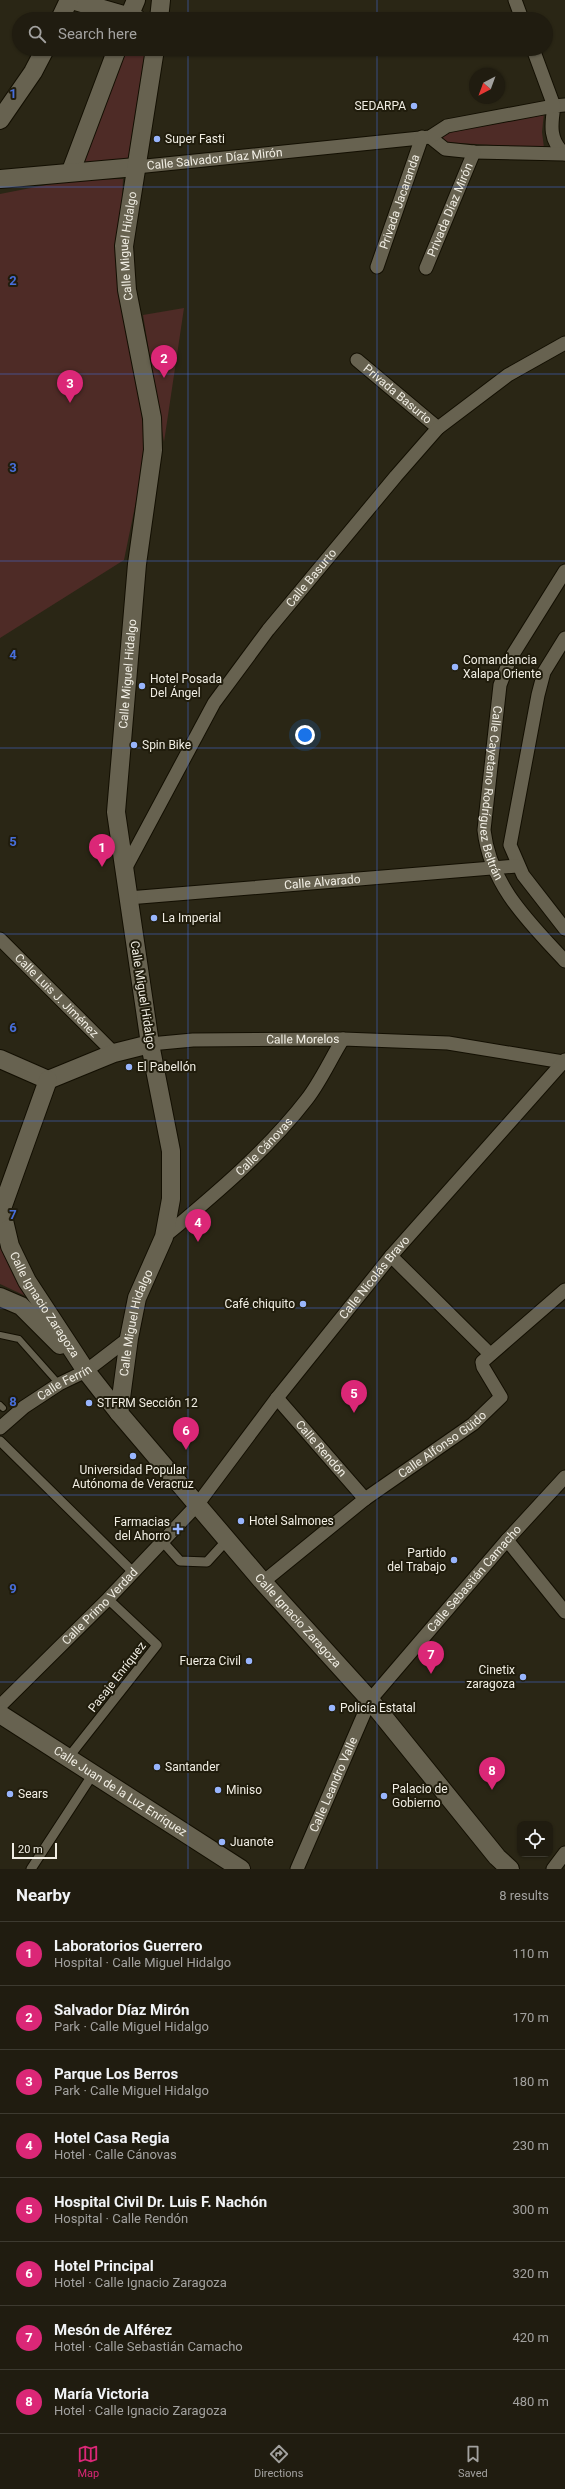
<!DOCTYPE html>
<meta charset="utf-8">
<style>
body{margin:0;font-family:Roboto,sans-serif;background:#2d291e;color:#f1f3f6}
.controls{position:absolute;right:12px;bottom:12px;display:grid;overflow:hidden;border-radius:8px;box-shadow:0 1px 3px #0004}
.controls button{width:36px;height:36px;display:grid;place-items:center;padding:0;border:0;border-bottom:1px solid #3d3a30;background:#201c10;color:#f1f3f6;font:20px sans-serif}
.compass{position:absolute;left:469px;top:68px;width:36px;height:36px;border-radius:50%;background:#201c10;box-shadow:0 1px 3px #0004;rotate:221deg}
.scale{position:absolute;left:12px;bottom:10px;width:45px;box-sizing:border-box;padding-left:4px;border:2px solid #f1eee4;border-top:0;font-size:11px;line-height:14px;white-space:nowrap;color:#f1eee4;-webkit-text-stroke:3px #201c0c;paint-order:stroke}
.you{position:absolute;left:305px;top:735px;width:14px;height:14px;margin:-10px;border:3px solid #fff;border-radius:50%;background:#1a73e8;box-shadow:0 0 0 6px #1a73e833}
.badge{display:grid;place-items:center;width:26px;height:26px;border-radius:50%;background:#db2777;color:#fff;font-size:13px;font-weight:700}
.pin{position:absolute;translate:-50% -33px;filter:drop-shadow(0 1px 2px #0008)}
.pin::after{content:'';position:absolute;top:21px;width:14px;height:12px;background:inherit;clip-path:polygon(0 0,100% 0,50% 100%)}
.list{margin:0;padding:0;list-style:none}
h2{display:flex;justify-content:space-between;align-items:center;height:52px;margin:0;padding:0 16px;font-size:17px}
h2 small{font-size:13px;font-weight:400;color:#a2a19f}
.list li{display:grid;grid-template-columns:26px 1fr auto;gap:12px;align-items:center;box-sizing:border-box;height:64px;padding:0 16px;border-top:1px solid #3d3a30}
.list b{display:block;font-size:15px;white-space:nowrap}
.list p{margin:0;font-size:13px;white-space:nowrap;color:#a2a19f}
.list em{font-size:13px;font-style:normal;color:#a2a19f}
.icon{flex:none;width:22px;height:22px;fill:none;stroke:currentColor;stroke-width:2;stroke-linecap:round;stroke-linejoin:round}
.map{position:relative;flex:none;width:565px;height:1869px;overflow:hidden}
.search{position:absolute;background:#201c10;box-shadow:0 1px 3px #0004;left:12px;right:12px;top:12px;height:44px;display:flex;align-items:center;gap:10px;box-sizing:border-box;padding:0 14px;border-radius:22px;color:#a2a19f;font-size:15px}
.sheet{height:564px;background:#201c10}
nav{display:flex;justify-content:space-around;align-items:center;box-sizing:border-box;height:56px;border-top:1px solid #3d3a30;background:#201c10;font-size:11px;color:#a2a19f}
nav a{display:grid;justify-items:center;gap:2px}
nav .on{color:#db2777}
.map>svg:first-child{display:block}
.green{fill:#4e2b26}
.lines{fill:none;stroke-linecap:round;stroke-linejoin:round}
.service-casing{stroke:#130f02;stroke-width:8}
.pedestrian-casing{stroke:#130f02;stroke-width:11}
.minor-casing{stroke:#130f02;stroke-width:15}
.secondary-casing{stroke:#130f02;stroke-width:20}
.service{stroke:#676250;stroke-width:6}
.pedestrian{stroke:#676250;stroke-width:9}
.minor{stroke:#676250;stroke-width:13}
.secondary{stroke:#676250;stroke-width:18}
.grid{fill:none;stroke:#476eda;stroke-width:1;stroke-opacity:0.55}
.poi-dot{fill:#98b5fd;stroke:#201c0c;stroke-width:1.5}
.labels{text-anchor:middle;stroke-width:4;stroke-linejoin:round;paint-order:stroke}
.poi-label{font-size:12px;fill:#f1eee4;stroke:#201c0c;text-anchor:start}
.street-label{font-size:12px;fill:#f1eee4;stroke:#201c0c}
.grid-label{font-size:13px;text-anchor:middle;font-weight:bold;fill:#476eda;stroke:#201c0c;stroke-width:4;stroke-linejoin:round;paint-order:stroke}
</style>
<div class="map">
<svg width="565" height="1869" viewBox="0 0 565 1869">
<rect width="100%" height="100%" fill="#2a2615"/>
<path class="green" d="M 128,49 L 145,51 L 128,159 L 82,165 L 124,52 Z
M 544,113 L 542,132 L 544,148 L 441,142 L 438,135 Z
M 123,179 L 119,273 L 147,448 L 124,560 L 0,638 L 0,194 L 71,180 Z
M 184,308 L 164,442 L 143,315 Z
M 0,1232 L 30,1298 L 0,1284 Z"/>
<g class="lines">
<defs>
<path id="service" d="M 0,1335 L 19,1339 L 59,1384
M 0,1405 L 3,1408"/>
<path id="pedestrian" d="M 0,1441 L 133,1572
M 163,1542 L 180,1561 L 207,1562 L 228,1539
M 68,1758 L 157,1645 L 108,1599
M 31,1869 L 93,1774"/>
<g id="minor">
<path d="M 515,0 L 522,19"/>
<path d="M 565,105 L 554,106 C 551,125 549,141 565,154"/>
<path d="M 430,137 L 445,149 L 474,152 L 564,154"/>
<path id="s1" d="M 136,167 L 430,137 L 447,126 L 554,106 L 533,49"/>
<path id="s2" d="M 377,267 L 422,137"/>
<path id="s3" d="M 426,268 L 474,152"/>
<path id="s4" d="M 357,360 L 438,428"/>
<path id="s5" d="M 565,571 L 510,659 L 500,685 L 484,830 C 490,885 529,922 565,961"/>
<path d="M 565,638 L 544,672 L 538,695 L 510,845 L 523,875 L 565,929"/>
<path id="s6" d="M 124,871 L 214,703 L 268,630 L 396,476 L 438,428 L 508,375 L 565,343"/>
<path id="s7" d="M 128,898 L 517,866"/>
<path id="s8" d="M 0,939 L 114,1053"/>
<path id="s9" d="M 150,1044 L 193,1040 L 343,1039 L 448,1043 L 563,1062"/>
<path id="s10" d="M 164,1237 C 214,1195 267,1151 307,1099 C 321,1081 331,1058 343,1039"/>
<path d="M 391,1256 L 490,1354"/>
<path id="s11" d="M 277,1398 L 365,1499"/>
<path id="s12" d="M 0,1428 L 24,1407 L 59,1384 L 86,1371 L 129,1338"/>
<path d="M 507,1540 L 565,1612"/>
<path id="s13" d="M 263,1582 L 365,1499 L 473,1424 L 501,1397 L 483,1367 L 482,1362 L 565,1290"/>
<path id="s14" d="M 0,1706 L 108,1599 L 197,1505 L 277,1398 L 391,1256 L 565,1060"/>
<path id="s15" d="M 297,1869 L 370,1700 L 507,1540 L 565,1477"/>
<path d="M 553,1869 L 565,1853"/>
</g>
<g id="secondary">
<path d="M 72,0 L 137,19"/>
<path d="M 60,19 L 69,0"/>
<path d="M 128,19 L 136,0"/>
<path d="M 159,19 L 161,0"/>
<path d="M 0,120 L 33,72 L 45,49"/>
<path d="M 71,171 L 117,49"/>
<path d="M 0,179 L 136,167"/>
<path d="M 0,1059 L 48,1080"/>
<path d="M 48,1080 L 114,1053 L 150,1044"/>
<path id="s16" d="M 2,1212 L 10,1246 L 27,1281 L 86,1371 L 119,1413 L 263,1582 L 370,1700 L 497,1857 L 510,1869"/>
<path d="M 0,1214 L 48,1080"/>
<path d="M 0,1297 L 21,1306 L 60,1345"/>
<path id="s17" d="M 119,1413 L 129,1338 L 137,1298 L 164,1237 L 171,1199 L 171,1151 L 150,1044 L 116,812 L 137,564 L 153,450 L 152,418 L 127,290 L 124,246 L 155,49"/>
<path id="s18" d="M 0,1714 L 241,1869"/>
</g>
</defs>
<use href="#service" class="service-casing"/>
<use href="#pedestrian" class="pedestrian-casing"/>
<use href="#minor" class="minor-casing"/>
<use href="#secondary" class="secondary-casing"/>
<use href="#service" class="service"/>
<use href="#pedestrian" class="pedestrian"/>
<use href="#minor" class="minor"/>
<use href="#secondary" class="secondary"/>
</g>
<path class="grid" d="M 188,0 L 188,19M 377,0 L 377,19M 188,49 L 188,1869M 377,49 L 377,1869M 0,187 L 565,187M 0,374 L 565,374M 0,561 L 565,561M 0,748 L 565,748M 0,934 L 565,934M 0,1121 L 565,1121M 0,1308 L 565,1308M 0,1495 L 565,1495M 0,1682 L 565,1682"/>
<g class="poi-dot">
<circle cx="414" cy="106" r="4"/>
<circle cx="157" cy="139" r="4"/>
<circle cx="455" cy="667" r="4"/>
<circle cx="142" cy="686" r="4"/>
<circle cx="134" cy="745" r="4"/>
<circle cx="154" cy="918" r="4"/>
<circle cx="129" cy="1067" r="4"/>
<circle cx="303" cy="1304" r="4"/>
<circle cx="89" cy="1403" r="4"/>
<circle cx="133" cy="1456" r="4"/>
<circle cx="241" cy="1521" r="4"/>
<path d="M176 1523h4v4h4v4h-4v4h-4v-4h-4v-4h4z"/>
<circle cx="454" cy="1560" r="4"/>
<circle cx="249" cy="1661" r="4"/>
<circle cx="523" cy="1677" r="4"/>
<circle cx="332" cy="1708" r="4"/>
<circle cx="157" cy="1767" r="4"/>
<circle cx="218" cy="1790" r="4"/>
<circle cx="10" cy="1794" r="4"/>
<circle cx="384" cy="1796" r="4"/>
<circle cx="222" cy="1842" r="4"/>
</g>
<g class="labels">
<g class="poi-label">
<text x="406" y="110" text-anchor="end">SEDARPA</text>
<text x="165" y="143">Super Fasti</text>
<text x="463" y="664">Comandancia<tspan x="463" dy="14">Xalapa Oriente</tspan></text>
<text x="150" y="683">Hotel Posada<tspan x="150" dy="14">Del Ángel</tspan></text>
<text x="142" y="749">Spin Bike</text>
<text x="162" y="922">La Imperial</text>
<text x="137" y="1071">El Pabellón</text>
<text x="295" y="1308" text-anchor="end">Café chiquito</text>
<text x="97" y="1407">STFRM Sección 12</text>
<text x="133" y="1474" text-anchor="middle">Universidad Popular<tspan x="133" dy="14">Autónoma de Veracruz</tspan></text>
<text x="249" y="1525">Hotel Salmones</text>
<text x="170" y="1526" text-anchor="end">Farmacias<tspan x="170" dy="14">del Ahorro</tspan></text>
<text x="446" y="1557" text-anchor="end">Partido<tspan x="446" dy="14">del Trabajo</tspan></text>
<text x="241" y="1665" text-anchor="end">Fuerza Civil</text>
<text x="515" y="1674" text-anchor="end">Cinetix<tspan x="515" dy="14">zaragoza</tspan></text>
<text x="340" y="1712">Policía Estatal</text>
<text x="165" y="1771">Santander</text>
<text x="392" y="1793">Palacio de<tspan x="392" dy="14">Gobierno</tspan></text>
<text x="226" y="1794">Miniso</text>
<text x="18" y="1798">Sears</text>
<text x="230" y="1846">Juanote</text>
</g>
<g class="street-label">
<text dy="4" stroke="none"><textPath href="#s1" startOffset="79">Calle Salvador Díaz Mirón</textPath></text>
<text dy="4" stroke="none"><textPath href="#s2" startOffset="69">Privada Jacaranda</textPath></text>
<text dy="4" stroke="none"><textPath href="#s3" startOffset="63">Privada Díaz Mirón</textPath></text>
<text dy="4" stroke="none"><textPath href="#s17" startOffset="1184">Calle Miguel Hidalgo</textPath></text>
<text dy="4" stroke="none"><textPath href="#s4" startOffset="53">Privada Basurto</textPath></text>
<text dy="4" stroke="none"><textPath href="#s6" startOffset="349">Calle Basurto</textPath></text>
<text dy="4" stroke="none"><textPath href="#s17" startOffset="752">Calle Miguel Hidalgo</textPath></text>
<text dy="4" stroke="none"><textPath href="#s5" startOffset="241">Calle Cayetano Rodríguez Beltrán</textPath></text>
<text dy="4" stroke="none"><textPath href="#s7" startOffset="195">Calle Alvarado</textPath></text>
<text transform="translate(143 995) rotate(81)" y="4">Calle Miguel Hidalgo</text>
<text dy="4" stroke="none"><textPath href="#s8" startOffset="80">Calle Luis J. Jiménez</textPath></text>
<text dy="4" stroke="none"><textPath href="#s9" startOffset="153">Calle Morelos</textPath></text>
<text dy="4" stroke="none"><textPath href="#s10" startOffset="135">Calle Cánovas</textPath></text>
<text dy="4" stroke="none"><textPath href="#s14" startOffset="570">Calle Nicolás Bravo</textPath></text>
<text dy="4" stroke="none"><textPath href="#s16" startOffset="103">Calle Ignacio Zaragoza</textPath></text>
<text dy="4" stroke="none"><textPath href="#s17" startOffset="92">Calle Miguel Hidalgo</textPath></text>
<text dy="4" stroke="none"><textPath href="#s12" startOffset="79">Calle Ferrín</textPath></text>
<text dy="4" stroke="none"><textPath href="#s13" startOffset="226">Calle Alfonso Güido</textPath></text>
<text dy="4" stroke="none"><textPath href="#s11" startOffset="67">Calle Rendón</textPath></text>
<text dy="4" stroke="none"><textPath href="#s15" startOffset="344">Calle Sebastián Camacho</textPath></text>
<text dy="4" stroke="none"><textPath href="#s14" startOffset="141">Calle Primo Verdad</textPath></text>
<text dy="4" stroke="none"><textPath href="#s16" startOffset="509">Calle Ignacio Zaragoza</textPath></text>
<text transform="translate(117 1677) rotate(-52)" y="4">Pasaje Enríquez</text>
<text dy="4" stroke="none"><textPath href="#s15" startOffset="92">Calle Leandro Valle</textPath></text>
<text dy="4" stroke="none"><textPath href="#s18" startOffset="143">Calle Juan de la Luz Enríquez</textPath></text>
</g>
</g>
<g class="grid-label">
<text x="13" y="98">1</text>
<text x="13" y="285">2</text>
<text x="13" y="472">3</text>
<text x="13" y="659">4</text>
<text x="13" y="846">5</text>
<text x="13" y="1032">6</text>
<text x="13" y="1219">7</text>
<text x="13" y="1406">8</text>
<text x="13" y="1593">9</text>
</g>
</svg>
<div class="controls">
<button><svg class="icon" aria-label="locate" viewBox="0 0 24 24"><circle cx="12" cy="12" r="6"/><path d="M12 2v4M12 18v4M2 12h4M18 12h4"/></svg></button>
</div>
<svg class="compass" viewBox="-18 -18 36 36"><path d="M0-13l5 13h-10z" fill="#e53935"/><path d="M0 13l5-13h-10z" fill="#a2a19f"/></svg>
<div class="scale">20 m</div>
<div class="you"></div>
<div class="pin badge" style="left:102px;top:867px">1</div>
<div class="pin badge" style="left:164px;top:378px">2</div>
<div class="pin badge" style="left:70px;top:403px">3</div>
<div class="pin badge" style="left:198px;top:1242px">4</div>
<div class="pin badge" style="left:354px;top:1413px">5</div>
<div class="pin badge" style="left:186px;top:1450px">6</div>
<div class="pin badge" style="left:431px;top:1674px">7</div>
<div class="pin badge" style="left:492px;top:1790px">8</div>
<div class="search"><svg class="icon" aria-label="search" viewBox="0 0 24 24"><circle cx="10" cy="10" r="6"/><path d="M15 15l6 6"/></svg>Search here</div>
</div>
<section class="sheet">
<h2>Nearby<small>8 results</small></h2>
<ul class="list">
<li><span class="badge">1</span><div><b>Laboratorios Guerrero</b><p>Hospital · Calle Miguel Hidalgo</p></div><em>110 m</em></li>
<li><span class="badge">2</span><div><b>Salvador Díaz Mirón</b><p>Park · Calle Miguel Hidalgo</p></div><em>170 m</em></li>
<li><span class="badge">3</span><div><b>Parque Los Berros</b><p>Park · Calle Miguel Hidalgo</p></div><em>180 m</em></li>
<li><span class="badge">4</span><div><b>Hotel Casa Regia</b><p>Hotel · Calle Cánovas</p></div><em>230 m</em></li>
<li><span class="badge">5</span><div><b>Hospital Civil Dr. Luis F. Nachón</b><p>Hospital · Calle Rendón</p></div><em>300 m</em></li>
<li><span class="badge">6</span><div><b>Hotel Principal</b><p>Hotel · Calle Ignacio Zaragoza</p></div><em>320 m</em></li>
<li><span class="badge">7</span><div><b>Mesón de Alférez</b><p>Hotel · Calle Sebastián Camacho</p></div><em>420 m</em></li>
<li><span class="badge">8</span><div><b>María Victoria</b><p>Hotel · Calle Ignacio Zaragoza</p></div><em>480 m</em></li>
</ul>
</section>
<nav>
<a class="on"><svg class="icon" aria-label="map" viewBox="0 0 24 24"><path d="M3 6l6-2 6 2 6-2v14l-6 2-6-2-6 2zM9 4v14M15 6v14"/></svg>Map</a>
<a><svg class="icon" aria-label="directions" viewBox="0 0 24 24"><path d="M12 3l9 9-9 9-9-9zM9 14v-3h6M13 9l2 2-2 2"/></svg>Directions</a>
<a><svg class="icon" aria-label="saved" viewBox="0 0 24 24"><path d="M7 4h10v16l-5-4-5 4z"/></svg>Saved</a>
</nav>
